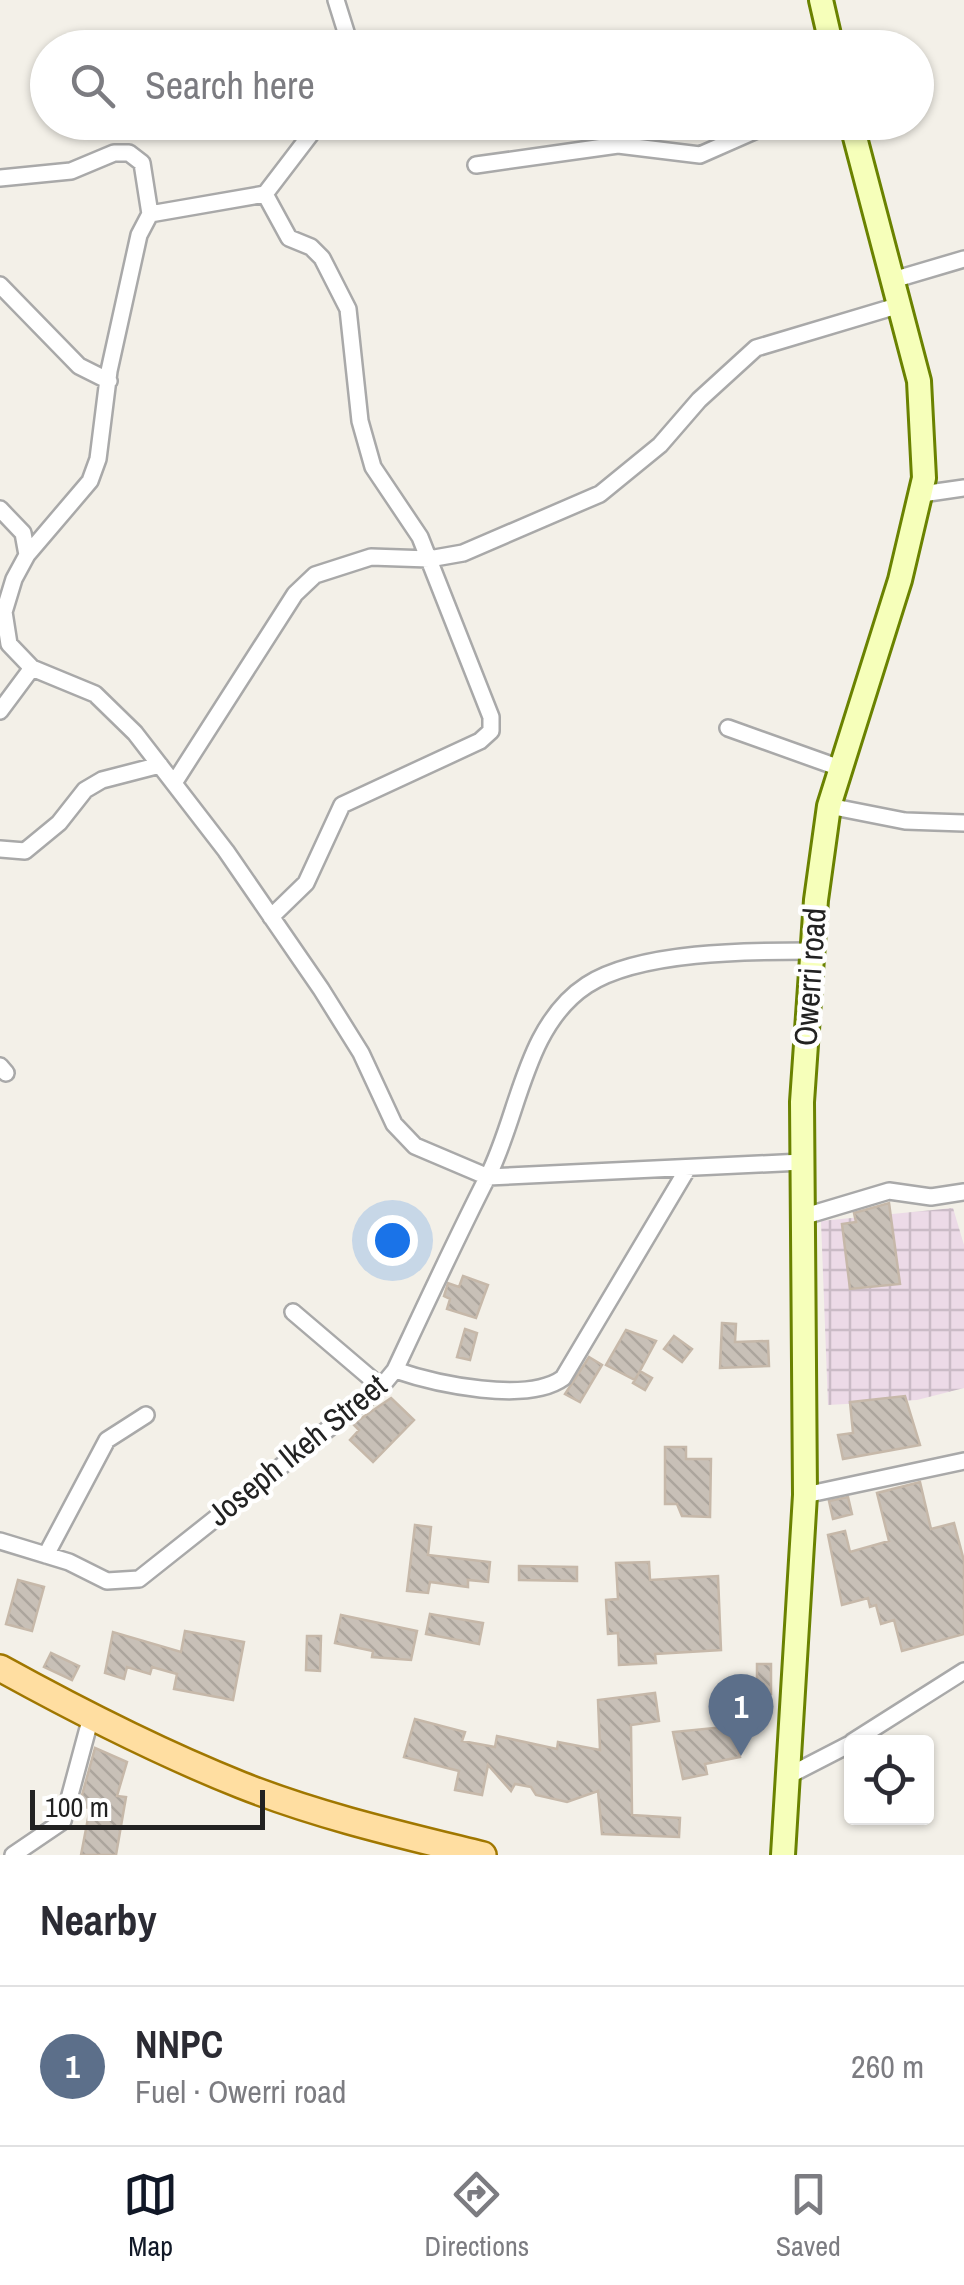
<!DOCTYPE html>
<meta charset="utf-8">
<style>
body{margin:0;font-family:"Archivo Narrow",sans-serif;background:#f7f7f7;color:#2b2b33}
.controls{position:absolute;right:30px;bottom:30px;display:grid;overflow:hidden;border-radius:10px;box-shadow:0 2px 8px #0004}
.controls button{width:90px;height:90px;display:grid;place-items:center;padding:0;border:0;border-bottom:2px solid #e1e1e2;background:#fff;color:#2b2b33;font:50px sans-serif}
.scale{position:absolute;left:30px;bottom:25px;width:235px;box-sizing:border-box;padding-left:10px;border:5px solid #222;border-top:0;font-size:28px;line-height:35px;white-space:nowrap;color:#222;-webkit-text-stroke:8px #fff;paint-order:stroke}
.you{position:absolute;left:392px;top:1240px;width:35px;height:35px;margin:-25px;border:8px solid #fff;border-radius:50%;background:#1a73e8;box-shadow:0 0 0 15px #1a73e833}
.badge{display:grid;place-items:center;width:65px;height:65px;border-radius:50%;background:#111827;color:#fff;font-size:32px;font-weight:700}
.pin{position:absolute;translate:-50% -82px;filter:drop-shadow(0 2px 5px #0008)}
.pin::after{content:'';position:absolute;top:52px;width:35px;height:30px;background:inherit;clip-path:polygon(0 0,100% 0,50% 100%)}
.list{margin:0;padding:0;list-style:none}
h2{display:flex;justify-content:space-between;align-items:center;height:130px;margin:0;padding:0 40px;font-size:42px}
h2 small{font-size:32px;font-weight:400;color:#7c7c81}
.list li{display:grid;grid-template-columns:65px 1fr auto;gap:30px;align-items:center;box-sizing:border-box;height:160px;padding:0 40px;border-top:2px solid #e1e1e2}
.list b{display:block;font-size:38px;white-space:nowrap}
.list p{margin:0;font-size:32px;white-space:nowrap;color:#7c7c81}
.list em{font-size:32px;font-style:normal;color:#7c7c81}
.icon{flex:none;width:55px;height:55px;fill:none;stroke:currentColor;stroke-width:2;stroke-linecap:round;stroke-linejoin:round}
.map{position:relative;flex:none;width:964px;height:1855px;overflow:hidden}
.search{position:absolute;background:#fff;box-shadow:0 2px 8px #0004;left:30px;right:30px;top:30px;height:110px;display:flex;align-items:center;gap:25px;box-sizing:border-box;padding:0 35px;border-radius:55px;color:#7c7c81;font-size:38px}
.sheet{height:290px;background:#fff}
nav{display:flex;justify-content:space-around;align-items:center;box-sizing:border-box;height:140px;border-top:2px solid #e1e1e2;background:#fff;font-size:28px;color:#7c7c81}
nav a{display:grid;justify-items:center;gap:5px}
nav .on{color:#111827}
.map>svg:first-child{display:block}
.industrial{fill:url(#industrial-grid)}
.building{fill:url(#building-back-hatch);stroke:#c6b8a9;stroke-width:2.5}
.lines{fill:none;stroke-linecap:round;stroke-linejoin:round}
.street-casing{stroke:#a9a9a9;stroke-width:20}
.secondary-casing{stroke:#6a8200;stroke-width:28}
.primary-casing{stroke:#a07700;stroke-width:30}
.street{stroke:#fff;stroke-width:15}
.secondary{stroke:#f6ffba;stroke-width:22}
.primary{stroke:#ffdea1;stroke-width:25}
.labels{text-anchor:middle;stroke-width:9;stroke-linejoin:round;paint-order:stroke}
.street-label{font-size:32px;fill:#222;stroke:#fff}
</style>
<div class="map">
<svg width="964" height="1855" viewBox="0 0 964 1855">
<defs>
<pattern id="industrial-grid" width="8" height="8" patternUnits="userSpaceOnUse" patternTransform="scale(2.5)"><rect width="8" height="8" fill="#ecdae7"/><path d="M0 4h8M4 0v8" fill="none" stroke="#cabbc6"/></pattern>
<pattern id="building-back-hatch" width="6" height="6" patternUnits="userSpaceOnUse" patternTransform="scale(2.5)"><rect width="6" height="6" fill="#c8c0b7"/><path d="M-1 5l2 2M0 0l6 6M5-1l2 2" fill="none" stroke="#aca59d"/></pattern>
</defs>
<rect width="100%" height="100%" fill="#f3f0e8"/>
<path class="industrial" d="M 953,1208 L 964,1245 L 964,1388 L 917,1400 L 828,1405 L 821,1221 Z"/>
<path class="building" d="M 889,1203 L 900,1284 L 850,1289 L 842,1224 L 856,1222 L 854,1213 Z
M 463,1276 L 488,1285 L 476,1318 L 447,1309 L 450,1299 L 444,1296 L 448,1283 L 459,1287 Z
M 722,1323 L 736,1324 L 735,1342 L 768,1341 L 769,1366 L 720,1368 Z
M 465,1329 L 477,1333 L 470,1360 L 457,1357 Z
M 626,1330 L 656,1341 L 635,1380 L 606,1365 Z
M 674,1336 L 692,1349 L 682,1362 L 664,1349 Z
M 589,1357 L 602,1365 L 580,1402 L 565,1394 Z
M 640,1371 L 652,1378 L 645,1390 L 633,1383 Z
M 905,1396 L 920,1445 L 843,1459 L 838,1435 L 853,1433 L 850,1402 Z
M 391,1398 L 414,1420 L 373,1462 L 350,1440 L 359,1430 L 353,1424 Z
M 665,1447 L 686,1447 L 686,1459 L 711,1459 L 710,1517 L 682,1516 L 677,1504 L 665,1504 Z
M 920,1482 L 931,1529 L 954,1523 L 964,1561 L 964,1634 L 902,1651 L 894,1620 L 881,1624 L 876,1605 L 870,1607 L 868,1598 L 842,1605 L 828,1535 L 845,1531 L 850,1552 L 889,1541 L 877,1493 Z
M 848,1497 L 852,1514 L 833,1519 L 829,1501 Z
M 415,1525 L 431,1527 L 428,1555 L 490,1562 L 488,1582 L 468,1580 L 468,1587 L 430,1582 L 428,1593 L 407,1591 Z
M 649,1562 L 650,1580 L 718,1576 L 721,1650 L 655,1654 L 656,1663 L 619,1665 L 618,1633 L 608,1634 L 606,1600 L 618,1599 L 616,1563 Z
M 519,1566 L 577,1567 L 577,1581 L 519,1580 Z
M 18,1580 L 44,1587 L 32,1631 L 6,1624 Z
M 430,1614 L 483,1623 L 479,1644 L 426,1634 Z
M 341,1615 L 417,1631 L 411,1660 L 372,1657 L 373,1651 L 335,1643 Z
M 185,1631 L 244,1642 L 233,1700 L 174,1689 L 177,1674 L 152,1667 L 150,1674 L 127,1667 L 124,1679 L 105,1673 L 113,1632 L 181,1652 Z
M 307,1636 L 321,1636 L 320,1671 L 306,1670 Z
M 51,1653 L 79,1666 L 72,1680 L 44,1667 Z
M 757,1664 L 771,1664 L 771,1694 L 757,1694 Z
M 655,1693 L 659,1721 L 631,1725 L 632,1815 L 680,1818 L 679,1837 L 602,1834 L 598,1791 L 567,1802 L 536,1795 L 531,1787 L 515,1784 L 511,1791 L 488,1765 L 482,1795 L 455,1790 L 459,1771 L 404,1757 L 415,1719 L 465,1732 L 462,1741 L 495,1747 L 497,1736 L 557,1749 L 558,1742 L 600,1750 L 598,1700 Z
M 734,1726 L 740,1757 L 705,1764 L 707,1774 L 683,1779 L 673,1732 Z
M 95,1748 L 127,1762 L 117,1796 L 126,1797 L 116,1855 L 81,1855 L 90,1808 L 79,1806 Z"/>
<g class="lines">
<defs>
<path id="street" d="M 336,0 L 351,48
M 320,122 L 265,194 L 150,214 L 139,235 L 109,371 L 98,459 L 90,481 L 27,555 L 14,579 L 4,612 L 9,644 L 32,668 L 95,694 L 135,733 L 226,851 L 321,989 L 361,1053 L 394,1124 L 415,1146 L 488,1177 L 802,1162
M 476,165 L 618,145 L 700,155 L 775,122
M 0,178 L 71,171 L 114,153 L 129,153 L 142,163 L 150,214
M 265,194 L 289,238 L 311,247 L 322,258 L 348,309 L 360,421 L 373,467 L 420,537 L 491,717 L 491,731 L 480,741 L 342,805 L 306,883 L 271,917
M 893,280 L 964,259
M 0,285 L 79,366 L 109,381
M 922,494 L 964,488
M 0,509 L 23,533 L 27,555
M 0,711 L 32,668
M 728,728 L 840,768
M 174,783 L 295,594 L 315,575 L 371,557 L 429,559 L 463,553 L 600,494 L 660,445 L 699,400 L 756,348 L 900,305
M 829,806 L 905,821 L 964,823
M 0,849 L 25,851 L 59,823 L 85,790 L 102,780 L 160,765
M 0,1066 L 6,1073
M 802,1217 L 889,1191 L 931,1197 L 964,1192
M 293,1312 L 381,1387
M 395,1370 C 436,1384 527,1404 563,1378 L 688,1168
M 805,1495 L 964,1461
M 0,1541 L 69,1562 L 107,1581 L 139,1579 L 381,1387 L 395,1370 C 425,1306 455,1241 487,1178 C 519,1117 524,1026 587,985 C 639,951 749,951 811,951
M 46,1555 L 107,1440 L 146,1415
M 852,1742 L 964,1671
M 790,1775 L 852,1743
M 13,1855 L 63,1821 L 91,1717"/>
<path id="secondary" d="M 821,0 L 832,48
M 783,1855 L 805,1495 L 802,1102 L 816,900 L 829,806 L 900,580 L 924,478 L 919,381 L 851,122"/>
<path id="primary" d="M 0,1668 C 78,1711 158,1752 241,1785 C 319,1816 402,1835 483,1855"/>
</defs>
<use href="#street" class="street-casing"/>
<use href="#secondary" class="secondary-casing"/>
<use href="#primary" class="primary-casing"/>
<use href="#street" class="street"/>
<use href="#secondary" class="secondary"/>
<use href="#primary" class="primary"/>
</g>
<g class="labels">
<g class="street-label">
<text transform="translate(810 977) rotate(-86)" y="11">Owerri road</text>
<text transform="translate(297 1450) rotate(-39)" y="11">Joseph Ikeh Street</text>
</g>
</g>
</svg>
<div class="controls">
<button><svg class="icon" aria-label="locate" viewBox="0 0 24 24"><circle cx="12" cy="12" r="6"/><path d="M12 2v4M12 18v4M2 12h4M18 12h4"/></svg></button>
</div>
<div class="scale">100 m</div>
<div class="you"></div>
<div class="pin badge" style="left:741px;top:1756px;background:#5c6f8a">1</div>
<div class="search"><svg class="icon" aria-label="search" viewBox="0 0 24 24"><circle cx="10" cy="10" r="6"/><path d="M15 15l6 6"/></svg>Search here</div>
</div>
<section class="sheet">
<h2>Nearby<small></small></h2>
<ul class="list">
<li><span class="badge" style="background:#5c6f8a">1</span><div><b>NNPC</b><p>Fuel · Owerri road</p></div><em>260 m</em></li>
</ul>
</section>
<nav>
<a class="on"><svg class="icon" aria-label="map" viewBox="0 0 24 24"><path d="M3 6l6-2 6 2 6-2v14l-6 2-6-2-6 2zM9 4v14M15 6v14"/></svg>Map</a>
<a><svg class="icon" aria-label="directions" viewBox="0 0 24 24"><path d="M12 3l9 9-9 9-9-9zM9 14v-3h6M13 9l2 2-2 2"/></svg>Directions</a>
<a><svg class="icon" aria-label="saved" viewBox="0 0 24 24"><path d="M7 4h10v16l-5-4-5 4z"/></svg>Saved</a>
</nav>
